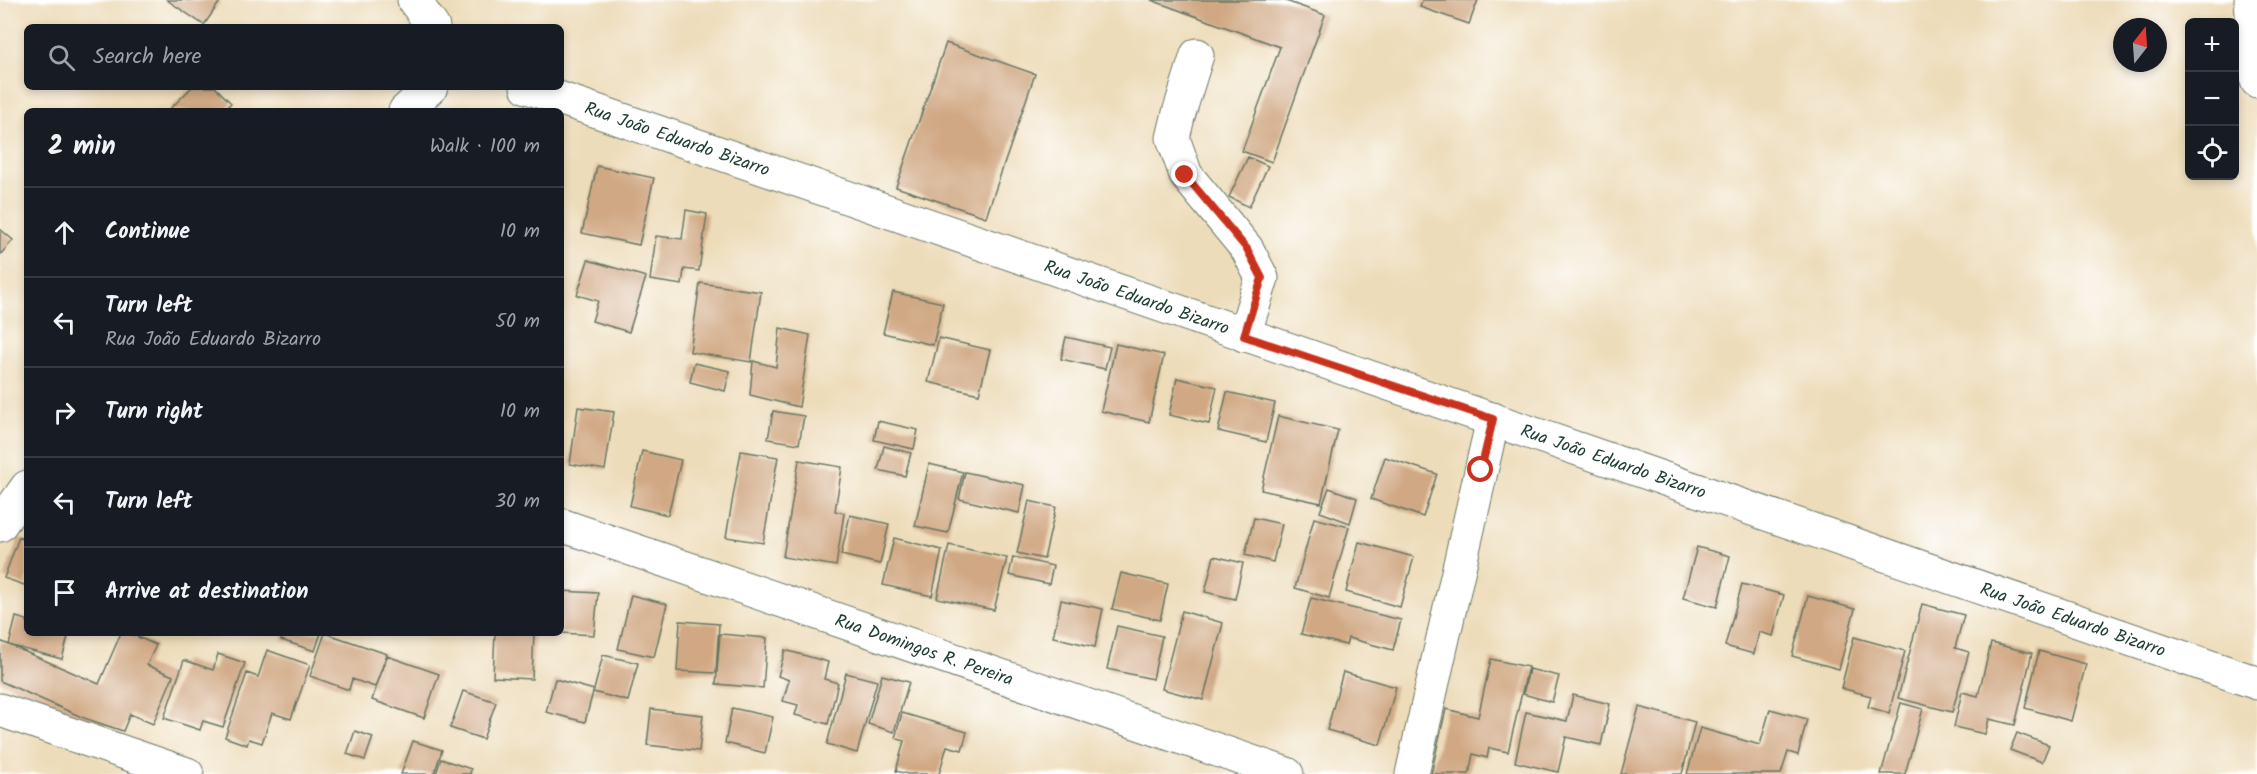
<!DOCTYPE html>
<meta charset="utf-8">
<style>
body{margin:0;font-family:Kalam,sans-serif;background:#242831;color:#f1f3f6}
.controls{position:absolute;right:18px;top:18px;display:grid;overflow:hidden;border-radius:9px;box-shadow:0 3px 9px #0003}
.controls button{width:54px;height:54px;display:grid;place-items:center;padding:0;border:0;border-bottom:2px solid #363941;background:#171b24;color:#f1f3f6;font:30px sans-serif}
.compass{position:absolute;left:2113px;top:18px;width:54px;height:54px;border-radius:50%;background:#171b24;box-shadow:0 3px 9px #0003;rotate:17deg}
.stop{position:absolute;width:18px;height:18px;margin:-14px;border:4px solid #c8321e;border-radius:50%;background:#fff}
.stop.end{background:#c8321e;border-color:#fff;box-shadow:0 2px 6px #0008}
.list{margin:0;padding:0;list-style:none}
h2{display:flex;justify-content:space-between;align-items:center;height:78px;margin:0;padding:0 24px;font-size:26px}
h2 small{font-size:20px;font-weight:400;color:#9ea1a6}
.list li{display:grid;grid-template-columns:39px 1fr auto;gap:18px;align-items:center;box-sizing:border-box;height:90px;padding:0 24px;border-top:2px solid #363941}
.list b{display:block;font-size:22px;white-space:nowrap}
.list p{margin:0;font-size:20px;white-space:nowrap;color:#9ea1a6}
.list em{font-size:20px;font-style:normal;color:#9ea1a6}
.icon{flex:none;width:33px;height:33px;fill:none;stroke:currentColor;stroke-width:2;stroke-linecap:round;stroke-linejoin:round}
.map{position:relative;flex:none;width:2257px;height:774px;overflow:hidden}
.search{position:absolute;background:#171b24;box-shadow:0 3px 9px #0003;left:24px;top:24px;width:540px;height:66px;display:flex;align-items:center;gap:15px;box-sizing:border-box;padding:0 21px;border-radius:9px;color:#9ea1a6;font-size:22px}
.panel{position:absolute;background:#171b24;box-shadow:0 3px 9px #0003;left:24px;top:108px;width:540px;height:528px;border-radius:9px}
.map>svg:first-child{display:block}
.building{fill:#d0a883}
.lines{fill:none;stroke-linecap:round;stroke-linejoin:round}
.minor-casing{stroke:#677563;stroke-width:35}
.minor{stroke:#fff;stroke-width:33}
.route{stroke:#c8321e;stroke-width:8}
.labels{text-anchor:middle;stroke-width:4.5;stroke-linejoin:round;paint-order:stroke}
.street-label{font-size:18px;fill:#1f3d34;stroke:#fff}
</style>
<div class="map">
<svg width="2257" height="774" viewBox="0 0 2257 774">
<rect width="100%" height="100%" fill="#fff"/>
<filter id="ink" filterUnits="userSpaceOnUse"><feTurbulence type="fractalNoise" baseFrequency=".0167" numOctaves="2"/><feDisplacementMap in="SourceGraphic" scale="12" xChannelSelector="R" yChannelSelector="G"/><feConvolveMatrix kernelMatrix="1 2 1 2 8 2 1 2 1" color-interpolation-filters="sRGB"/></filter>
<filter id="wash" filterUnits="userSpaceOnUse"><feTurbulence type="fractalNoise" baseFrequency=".008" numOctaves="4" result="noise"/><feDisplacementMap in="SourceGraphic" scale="24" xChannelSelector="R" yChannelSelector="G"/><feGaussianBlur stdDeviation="1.35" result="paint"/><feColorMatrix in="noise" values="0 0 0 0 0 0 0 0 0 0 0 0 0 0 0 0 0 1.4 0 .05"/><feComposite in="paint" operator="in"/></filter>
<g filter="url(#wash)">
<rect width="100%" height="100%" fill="#eddcb9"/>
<g id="blocks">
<path class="building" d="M 167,0 L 221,0 L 204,25 Z
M 1151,0 L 1283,0 L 1325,15 L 1272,162 L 1242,151 L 1280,47 Z
M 1422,0 L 1478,0 L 1469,24 L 1420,7 Z
M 946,43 L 1035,74 L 986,217 L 896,187 Z
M 192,87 L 215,87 L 231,103 L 223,111 L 170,111 L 169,110 Z
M 1248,157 L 1268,166 L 1249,207 L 1229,197 Z
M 597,166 L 654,178 L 639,245 L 582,233 Z
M 686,210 L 707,214 L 699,271 L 684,269 L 682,285 L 650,280 L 656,236 L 682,239 Z
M 0,229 L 13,240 L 0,255 Z
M 588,260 L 646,277 L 629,332 L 592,321 L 598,301 L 577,295 Z
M 700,283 L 761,292 L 751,362 L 690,352 Z
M 893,292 L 943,303 L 933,345 L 883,333 Z
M 780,328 L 810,335 L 799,407 L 750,395 L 753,361 L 776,367 Z
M 1066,337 L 1110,347 L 1105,369 L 1061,359 Z
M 939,338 L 990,350 L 979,394 L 928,382 Z
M 1116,344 L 1164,355 L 1149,422 L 1101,411 Z
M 694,363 L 730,371 L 725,391 L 690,382 Z
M 1177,378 L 1217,387 L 1209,424 L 1169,415 Z
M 1227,392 L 1275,403 L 1266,442 L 1218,431 Z
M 578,407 L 614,412 L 605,470 L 570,464 Z
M 773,411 L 804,416 L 799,444 L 768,439 Z
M 1278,416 L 1338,430 L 1321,503 L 1261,490 Z
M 878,421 L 918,430 L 914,449 L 874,440 Z
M 884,446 L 911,453 L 905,476 L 878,470 Z
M 642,451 L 681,460 L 668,515 L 630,506 Z
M 741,451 L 778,457 L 763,543 L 726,537 Z
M 1385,457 L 1437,474 L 1423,517 L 1371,499 Z
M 799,460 L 842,467 L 835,511 L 844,513 L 836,566 L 783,557 Z
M 929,464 L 963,472 L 948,533 L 915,526 Z
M 965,472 L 1025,485 L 1019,513 L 959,499 Z
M 1329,488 L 1357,498 L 1350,523 L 1320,512 Z
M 1029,501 L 1056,507 L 1044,559 L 1017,553 Z
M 850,515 L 889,524 L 880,564 L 841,555 Z
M 1254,518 L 1282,524 L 1273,562 L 1245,555 Z
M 1314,518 L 1349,527 L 1329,598 L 1295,588 Z
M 19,537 L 27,541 L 27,586 L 4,578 Z
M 894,538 L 942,550 L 932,596 L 883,585 Z
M 1359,542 L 1414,557 L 1400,607 L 1346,592 Z
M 949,545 L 1007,558 L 994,610 L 937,598 Z
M 1697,547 L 1730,556 L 1717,607 L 1683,598 Z
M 1214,556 L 1243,563 L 1235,599 L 1205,592 Z
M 1013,557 L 1053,566 L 1049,584 L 1009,575 Z
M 1121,573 L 1168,584 L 1160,620 L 1112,609 Z
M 1742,584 L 1784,595 L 1773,636 L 1759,632 L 1754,654 L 1725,646 Z
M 561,591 L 598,593 L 594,635 L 561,633 Z
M 631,595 L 667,604 L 654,657 L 618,649 Z
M 1808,596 L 1855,609 L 1839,669 L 1792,656 Z
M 1311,598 L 1401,620 L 1393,650 L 1348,638 L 1346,645 L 1301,634 Z
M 1061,600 L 1103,609 L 1095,647 L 1053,637 Z
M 1922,604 L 1964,615 L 1955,648 L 1969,652 L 1952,712 L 1898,698 Z
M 1182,611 L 1223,623 L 1203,700 L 1162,689 Z
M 16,617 L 27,620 L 27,633 L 69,633 L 62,659 L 9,645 Z
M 680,621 L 719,624 L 716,673 L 677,671 Z
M 1117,626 L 1162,636 L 1153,679 L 1107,669 Z
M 121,633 L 129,633 L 156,645 L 147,665 L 173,676 L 153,724 L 130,714 L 123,731 L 84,718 L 0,681 L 0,641 L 99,684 Z
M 284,633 L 321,633 L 315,651 L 281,640 Z
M 325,633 L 387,654 L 375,687 L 352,679 L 349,690 L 310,676 Z
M 495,633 L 534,633 L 532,679 L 493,677 Z
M 720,634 L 767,638 L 763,688 L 716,684 Z
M 1854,637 L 1905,651 L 1889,713 L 1868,707 L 1871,696 L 1841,688 Z
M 1991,643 L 2032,653 L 2015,725 L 1989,719 L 1985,734 L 1954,727 L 1962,692 L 1978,696 Z
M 267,650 L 310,665 L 291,719 L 272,713 L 262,743 L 249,739 L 247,745 L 225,737 L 247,673 L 258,677 Z
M 785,650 L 828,662 L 824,679 L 838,683 L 828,724 L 795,715 L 798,705 L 783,701 L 789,680 L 778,676 Z
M 2039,651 L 2086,664 L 2071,721 L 2025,708 Z
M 218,654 L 245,663 L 223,727 L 203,721 L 200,730 L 164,718 L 184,660 L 213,670 Z
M 603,655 L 638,663 L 628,701 L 593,692 L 585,722 L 546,712 L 555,679 L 594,690 Z
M 387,656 L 439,674 L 424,718 L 372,700 Z
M 1491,659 L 1528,667 L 1508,752 L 1489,748 L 1487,758 L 1473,754 L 1469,774 L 1431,774 L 1446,709 L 1478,717 Z
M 1529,669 L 1559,676 L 1552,702 L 1523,694 Z
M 1343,672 L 1396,687 L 1380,745 L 1327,730 Z
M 846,673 L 877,681 L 857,753 L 827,744 Z
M 882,675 L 909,682 L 894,732 L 868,724 Z
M 463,691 L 496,702 L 483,739 L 450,728 Z
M 1573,695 L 1610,704 L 1601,745 L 1566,737 L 1558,772 L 1515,762 L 1526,712 L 1567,721 Z
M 1901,703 L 1923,709 L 1905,774 L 1881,774 Z
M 1639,707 L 1695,722 L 1682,774 L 1621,774 Z
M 732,708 L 773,717 L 765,753 L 725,743 Z
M 651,709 L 703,715 L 699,751 L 647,745 Z
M 1770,709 L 1807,719 L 1798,755 L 1788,752 L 1781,774 L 1687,774 L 1700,728 L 1760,745 Z
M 902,713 L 967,732 L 962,750 L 947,746 L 939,774 L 908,774 L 896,771 L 904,741 L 895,738 Z
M 355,731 L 373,737 L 365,760 L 347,754 Z
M 2017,733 L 2049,745 L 2042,762 L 2010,750 Z
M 413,741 L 442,750 L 434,774 L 401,774 Z
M 441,759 L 471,769 L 470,774 L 436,774 Z"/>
</g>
</g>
<g filter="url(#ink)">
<use href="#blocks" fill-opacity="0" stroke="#677563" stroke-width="1.5"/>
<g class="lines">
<defs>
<g id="minor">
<path d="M 414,0 L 433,27"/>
<path d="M 2251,0 L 2257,81"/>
<path d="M 1197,55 L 1179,113 L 1173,138 L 1186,175 L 1247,249 L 1262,278 L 1244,335"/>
<path id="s1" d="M 527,87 L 2257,683"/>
<path d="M 405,111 L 431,87"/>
<path d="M 0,525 L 27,487"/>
<path id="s2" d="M 561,525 L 1287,774"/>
<path d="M 0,710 L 187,774"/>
<path d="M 1412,774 L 1493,419"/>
</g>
</defs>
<use href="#minor" class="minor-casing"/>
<use href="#minor" class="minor"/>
</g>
</g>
<g class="lines" filter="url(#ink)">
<path class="route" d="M 1185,175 L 1247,249 L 1262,278 L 1244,336 L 1493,419 L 1481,470"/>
</g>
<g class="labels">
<g class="street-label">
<text dy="6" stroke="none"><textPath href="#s1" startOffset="159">Rua João Eduardo Bizarro</textPath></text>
<text dy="6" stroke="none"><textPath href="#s1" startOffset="645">Rua João Eduardo Bizarro</textPath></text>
<text dy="6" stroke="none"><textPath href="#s1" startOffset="1149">Rua João Eduardo Bizarro</textPath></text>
<text dy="6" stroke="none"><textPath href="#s1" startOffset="1635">Rua João Eduardo Bizarro</textPath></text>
<text dy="6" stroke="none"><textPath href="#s2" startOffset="384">Rua Domingos R. Pereira</textPath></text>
</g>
</g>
</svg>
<div class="controls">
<button>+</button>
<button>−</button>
<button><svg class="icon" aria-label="locate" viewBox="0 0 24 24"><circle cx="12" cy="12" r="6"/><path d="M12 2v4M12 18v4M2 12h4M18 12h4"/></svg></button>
</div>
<svg class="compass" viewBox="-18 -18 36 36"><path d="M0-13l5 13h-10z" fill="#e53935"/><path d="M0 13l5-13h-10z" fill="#9ea1a6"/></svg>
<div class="stop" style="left:1481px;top:470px"></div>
<div class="stop end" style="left:1185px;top:175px"></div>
<div class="search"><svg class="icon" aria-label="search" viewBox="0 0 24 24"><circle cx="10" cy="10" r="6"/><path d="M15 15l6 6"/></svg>Search here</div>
<section class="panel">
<h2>2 min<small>Walk · 100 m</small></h2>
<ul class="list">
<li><svg class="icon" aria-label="ahead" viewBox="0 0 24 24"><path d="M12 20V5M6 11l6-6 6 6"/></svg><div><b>Continue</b></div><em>10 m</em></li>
<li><svg class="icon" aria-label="left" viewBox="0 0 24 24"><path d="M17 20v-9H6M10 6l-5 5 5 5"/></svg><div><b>Turn left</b><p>Rua João Eduardo Bizarro</p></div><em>50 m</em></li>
<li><svg class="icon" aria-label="right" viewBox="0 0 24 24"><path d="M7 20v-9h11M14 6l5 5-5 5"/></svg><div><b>Turn right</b></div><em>10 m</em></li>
<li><svg class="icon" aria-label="left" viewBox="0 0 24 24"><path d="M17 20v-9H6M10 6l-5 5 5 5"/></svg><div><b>Turn left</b></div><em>30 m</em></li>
<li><svg class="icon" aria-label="arrive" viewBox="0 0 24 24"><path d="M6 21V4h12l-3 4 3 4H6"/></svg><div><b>Arrive at destination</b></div></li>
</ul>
</section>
</div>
